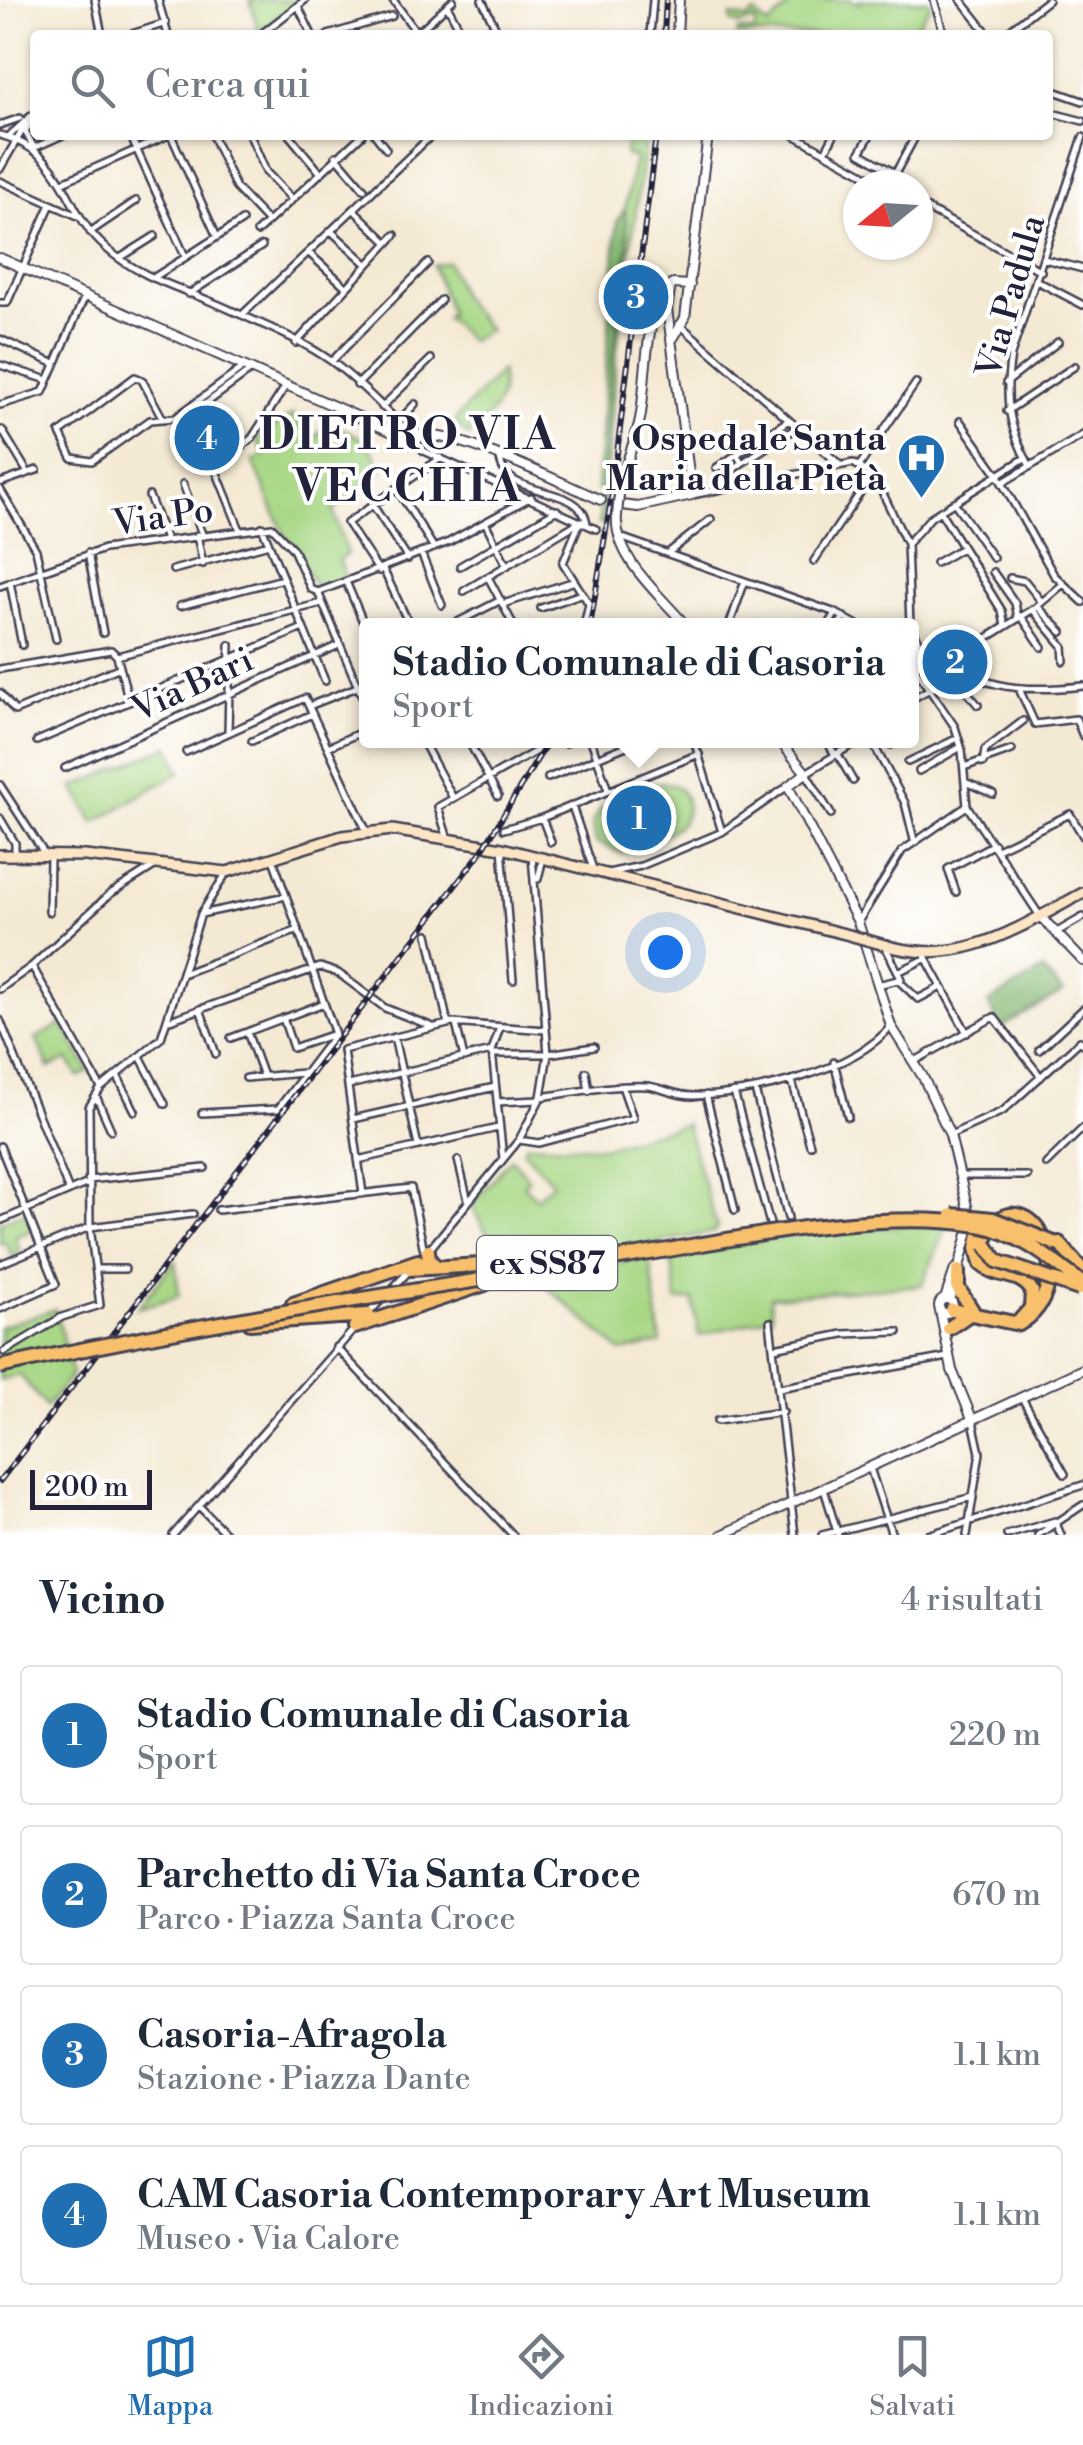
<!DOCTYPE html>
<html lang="it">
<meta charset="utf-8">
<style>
body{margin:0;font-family:"Libre Bodoni",serif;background:#f2f2f3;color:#1f2937}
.compass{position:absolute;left:843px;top:170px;width:90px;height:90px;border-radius:50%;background:#fff;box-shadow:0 2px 8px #0004;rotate:252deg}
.scale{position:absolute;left:30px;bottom:25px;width:122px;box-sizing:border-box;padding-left:10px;border:5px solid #22223b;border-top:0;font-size:28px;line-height:35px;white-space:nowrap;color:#22223b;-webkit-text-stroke:8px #fff;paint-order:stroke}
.you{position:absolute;left:665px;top:952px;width:35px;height:35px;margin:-25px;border:8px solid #fff;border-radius:50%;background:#1a73e8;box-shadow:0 0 0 15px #1a73e833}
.badge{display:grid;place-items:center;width:65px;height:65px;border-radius:50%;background:#1f6fb2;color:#fff;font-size:32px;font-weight:700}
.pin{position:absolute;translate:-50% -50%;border:5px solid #fff;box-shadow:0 2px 10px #0006}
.popup{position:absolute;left:359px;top:618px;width:560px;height:130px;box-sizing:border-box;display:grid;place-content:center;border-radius:10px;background:#fff;filter:drop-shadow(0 2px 8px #0005);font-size:32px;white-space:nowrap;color:#747a83}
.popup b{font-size:38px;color:#1f2937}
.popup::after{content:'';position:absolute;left:50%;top:100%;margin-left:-20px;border:20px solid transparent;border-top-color:#fff}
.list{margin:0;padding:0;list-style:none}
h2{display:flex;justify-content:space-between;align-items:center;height:130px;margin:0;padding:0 40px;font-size:42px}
h2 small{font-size:32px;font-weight:400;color:#747a83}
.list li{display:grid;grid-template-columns:65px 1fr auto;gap:30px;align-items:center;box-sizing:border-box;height:140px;margin:0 20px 20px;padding:0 20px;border:2px solid #e0e1e3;border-radius:10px}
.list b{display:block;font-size:38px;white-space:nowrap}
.list p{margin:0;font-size:32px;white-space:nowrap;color:#747a83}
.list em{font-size:32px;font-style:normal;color:#747a83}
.icon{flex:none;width:55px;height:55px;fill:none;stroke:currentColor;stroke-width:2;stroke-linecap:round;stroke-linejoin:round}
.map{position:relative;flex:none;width:1083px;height:1535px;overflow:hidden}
.search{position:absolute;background:#fff;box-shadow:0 2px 8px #0004;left:30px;right:30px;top:30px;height:110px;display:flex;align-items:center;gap:25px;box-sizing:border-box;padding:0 35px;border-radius:10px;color:#747a83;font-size:38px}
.sheet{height:770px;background:#fff}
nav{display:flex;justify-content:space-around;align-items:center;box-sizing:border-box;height:140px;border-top:2px solid #e0e1e3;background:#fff;font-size:28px;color:#747a83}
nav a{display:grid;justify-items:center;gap:5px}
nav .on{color:#1f6fb2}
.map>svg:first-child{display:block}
.green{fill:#a8d785;stroke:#657c60;stroke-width:2.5}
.forest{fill:#86b872;stroke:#546d56;stroke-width:2.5}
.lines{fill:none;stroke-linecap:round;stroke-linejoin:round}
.minor-casing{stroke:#424052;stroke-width:10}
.tertiary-casing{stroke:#424052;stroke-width:12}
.secondary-casing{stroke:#424052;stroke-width:14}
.trunk-casing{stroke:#424052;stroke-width:18}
.minor{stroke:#fff;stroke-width:5}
.tertiary{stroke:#fff;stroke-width:8}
.secondary{stroke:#fce5c4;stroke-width:9}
.trunk{stroke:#f8bf6c;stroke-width:12}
.rail-casing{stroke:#22223b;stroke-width:6}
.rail{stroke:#fff;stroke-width:2.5;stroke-dasharray:8;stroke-linecap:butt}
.tertiary-bridge-casing{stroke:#424052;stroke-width:12;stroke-linecap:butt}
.secondary-bridge-casing{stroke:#424052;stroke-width:14;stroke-linecap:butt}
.trunk-bridge-casing{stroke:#424052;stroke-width:18;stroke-linecap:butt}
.tertiary-bridge{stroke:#fff;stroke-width:8}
.secondary-bridge{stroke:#fce5c4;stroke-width:9}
.trunk-bridge{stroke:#f8bf6c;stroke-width:12}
.labels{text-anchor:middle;stroke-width:8;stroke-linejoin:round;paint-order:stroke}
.shield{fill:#fff;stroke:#646476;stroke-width:2.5}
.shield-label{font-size:32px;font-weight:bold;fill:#22223b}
.street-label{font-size:35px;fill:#22223b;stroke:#fff}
.poi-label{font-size:35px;font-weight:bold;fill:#22223b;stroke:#fff;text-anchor:end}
.district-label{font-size:45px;font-weight:bold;letter-spacing:2.5px;fill:#22223b;stroke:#fff}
</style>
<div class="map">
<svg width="1083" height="1535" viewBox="0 0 1083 1535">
<rect width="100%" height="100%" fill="#fff"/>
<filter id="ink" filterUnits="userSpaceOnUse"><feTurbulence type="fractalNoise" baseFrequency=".01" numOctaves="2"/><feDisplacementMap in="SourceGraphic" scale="20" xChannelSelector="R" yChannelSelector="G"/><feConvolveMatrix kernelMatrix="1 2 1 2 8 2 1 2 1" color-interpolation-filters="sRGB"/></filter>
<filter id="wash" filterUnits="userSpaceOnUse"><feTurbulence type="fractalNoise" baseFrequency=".0048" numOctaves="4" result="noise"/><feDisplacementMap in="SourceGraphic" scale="40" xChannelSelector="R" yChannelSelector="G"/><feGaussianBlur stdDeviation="2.25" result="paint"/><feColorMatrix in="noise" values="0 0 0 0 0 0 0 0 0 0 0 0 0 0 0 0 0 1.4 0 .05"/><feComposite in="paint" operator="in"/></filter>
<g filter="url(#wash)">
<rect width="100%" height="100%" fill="#f4e9d3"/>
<path class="green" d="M 250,0 L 301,0 L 259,33 Z
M 789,0 L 851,0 L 859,4 L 859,0 L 929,0 L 930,6 L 911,35 L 737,35 L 739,30 L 755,31 L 756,20 L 738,25 L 731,22 L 731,16 L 747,19 L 755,13 L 768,26 L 791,5 Z
M 646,135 L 617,350 L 603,525 L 599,524 L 612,366 L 628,244 L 625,209 L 635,157 L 625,155 L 627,137 Z
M 448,262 L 462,298 L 489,330 L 470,341 L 446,318 L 450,313 L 433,265 Z
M 501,371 C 506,404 491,414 469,436 L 453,422 Z
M 293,414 L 311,440 L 329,423 L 364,439 L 383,467 L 333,511 L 347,554 L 339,559 L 346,580 L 317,589 L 282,530 L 253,461 L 265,455 L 256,439 Z
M 169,746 L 180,772 L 94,823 L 74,787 Z
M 662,782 C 673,784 683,788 686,801 C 694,832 642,843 621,853 L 596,842 L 592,822 L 603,806 Z
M 62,1024 L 89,1071 L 79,1077 L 68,1059 L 49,1068 L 36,1038 Z
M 686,1124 L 717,1227 L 714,1232 L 630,1248 L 534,1258 L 531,1252 L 498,1254 L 474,1210 L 473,1204 L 511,1158 L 529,1179 L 523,1185 L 536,1198 L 553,1183 L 523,1150 L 527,1144 L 603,1147 Z
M 25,1212 L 32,1230 L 15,1237 L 21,1252 L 12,1256 L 6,1242 L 0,1244 L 0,1222 Z
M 917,1225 L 946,1228 L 922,1285 L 770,1297 L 772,1316 L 699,1336 L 693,1300 L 677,1301 L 671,1256 L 650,1259 L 661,1343 L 621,1352 L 536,1277 L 571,1270 L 807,1233 Z
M 175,1260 L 179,1296 L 138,1308 Z
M 55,1309 L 72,1375 L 46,1407 L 20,1375 L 0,1380 L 0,1327 Z"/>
<path class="forest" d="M 625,209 L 628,244 L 612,366 L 605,491 L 597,489 L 617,221 Z
M 1043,970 L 1063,992 L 1001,1028 L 988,1003 Z"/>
</g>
<g filter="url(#ink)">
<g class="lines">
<defs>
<path id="minor" d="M 95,0 L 102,35
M 158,0 L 168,35
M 393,0 L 417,33
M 482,0 L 499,35
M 934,0 L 944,35
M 961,0 L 989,35
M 298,6 L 312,35
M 448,7 L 463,35
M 129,35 L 166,23
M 260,35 L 305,0
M 328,35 L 392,16
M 415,35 L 453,0
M 650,35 L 653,0
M 1003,35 L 1048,0
M 1048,89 L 1083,101
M 1048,112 L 1083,121
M 35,117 L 25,131 L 34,148 L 63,135
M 0,125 L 20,118
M 0,135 C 70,154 60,208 106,248 C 143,281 192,291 235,312 C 266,326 303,341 331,361 C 359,381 384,409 410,433
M 130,135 L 185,256
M 171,135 L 217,237
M 212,135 L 236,188 L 267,221
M 250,135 L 266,172 L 291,198
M 289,135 L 319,171
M 375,135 L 386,149
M 794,135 L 884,185
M 870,135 L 860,153 L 895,173
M 8,137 L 32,115
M 825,152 L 834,135
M 336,156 L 364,189
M 0,169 L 26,124
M 0,181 L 80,217
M 63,182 L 169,135
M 889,185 L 916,135
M 918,204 L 1041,271
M 354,210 L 388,243
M 331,231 L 367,264
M 90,232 L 136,201
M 257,232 L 362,135
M 309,253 L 346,287
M 120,258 L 155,236
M 1044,259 L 1083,269
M 153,278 L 242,221
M 1037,281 L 1083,305
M 189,294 L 262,246
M 0,303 L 7,303 L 51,204
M 242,315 L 432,135
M 679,324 L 838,463
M 0,339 L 55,364
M 296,343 L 395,235
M 332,361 L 428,263
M 0,365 L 48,380
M 1006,383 L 1058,342
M 357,385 L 441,300
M 0,405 L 43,392 L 85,296
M 382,407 L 431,359
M 1007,411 L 1075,366
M 175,418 L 185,419 L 250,371
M 163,419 L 142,380 L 135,377 L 60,433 L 72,458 L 92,461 L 150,420 L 175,418 L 244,367
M 960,421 L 996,472 L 1054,575 L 1083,602
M 398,422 L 415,404
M 2,430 L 28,473
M 416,442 L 424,451 L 596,529
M 737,455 L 742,463 L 798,427
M 500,459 C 506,501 582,482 587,524
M 860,465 L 916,383
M 1030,466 C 1008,428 1004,397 1011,355 L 1083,137
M 716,468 L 789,420
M 731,471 L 742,463
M 0,483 L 37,470
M 1002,483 L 1083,435
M 183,484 L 202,534
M 0,489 L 36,550 L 56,639
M 397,489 L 434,548
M 692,495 L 853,463 L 875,477 L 907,544
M 149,496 L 166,540
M 954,502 L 993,558
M 374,507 L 408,559
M 940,511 L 1002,611 L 1005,626
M 486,524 L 507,566
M 579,524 L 563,563 L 589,604 L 584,626
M 262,527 L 325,681
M 240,530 L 215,468 L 252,438 L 285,387
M 197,535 L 203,564
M 620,537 L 836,613 L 859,626
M 907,544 L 931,517 L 1025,458
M 907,544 L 910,626
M 88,553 L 103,633
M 421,553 L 442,605
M 668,553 L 711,519
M 814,561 L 873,474
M 936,563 L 962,548
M 460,566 L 557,510
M 383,569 L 410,626
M 173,570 L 269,544
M 379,571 L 347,523 L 441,458
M 993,572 L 1015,603 L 1018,618
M 488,577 L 514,626
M 1010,578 L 1025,581 L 1041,601
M 10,582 L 22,645
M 347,584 L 366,629
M 0,586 L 104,549 L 272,527 L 293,549 L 311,589 L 318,592 L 366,706
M 464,591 L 581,521
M 318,592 L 449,542 L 531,497
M 503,604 L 572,582
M 180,606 L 283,579
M 1037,606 L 1062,632
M 541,608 L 581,594
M 1033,610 L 1063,646 L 1064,661
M 1021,616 L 1042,647
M 450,626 L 501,600
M 729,626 L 745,581
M 828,626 L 836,613
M 838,626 L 844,617
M 912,629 L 924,651 L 937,654
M 966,651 L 1035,608 L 1062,585
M 117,656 L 129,701
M 912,664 L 955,727 L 962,750 L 967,806 L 1040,916
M 0,669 L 111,650 L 117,656 L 322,603
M 954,677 L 978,705
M 1020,691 L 1035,724 L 1076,719 L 1083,736
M 0,693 L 15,711 L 118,668
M 912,699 L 953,676 L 966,651 L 937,654 C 983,691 1026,692 1083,686
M 309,706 L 357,687
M 228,732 L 230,645
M 422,740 L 453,798
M 468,740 L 498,796
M 530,740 L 536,751
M 591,740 L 608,790
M 694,740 L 722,832
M 826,740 L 834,753
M 871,740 L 905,803 L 914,840
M 889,740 L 891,745
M 37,741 L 303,628
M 252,741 L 312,714
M 566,743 L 570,740
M 328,747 L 366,730
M 186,752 L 305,698 L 367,832
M 837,753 L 853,781
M 908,762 L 958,738
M 983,763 L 985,750 L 1023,721
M 964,767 L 1012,750
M 65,768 L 339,645
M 919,771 L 961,747
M 548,778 L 636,742
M 965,782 L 993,794
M 0,785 L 44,853
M 572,806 L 593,869
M 831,814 L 806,773 L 860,740
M 0,818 L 15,843 L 15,855
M 542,818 L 551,842
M 504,829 L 542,818 L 699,754
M 447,836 L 438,807 L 538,750 L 542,740
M 502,848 L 513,980
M 997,849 L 1070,814 L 1083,836
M 608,873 L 641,866 L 722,832 L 788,786
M 538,879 L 543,858
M 956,892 L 948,869 L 994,844
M 49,912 L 50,856
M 201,914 L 286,896
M 858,922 L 902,851 L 967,806
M 1057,932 L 1083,917
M 428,934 L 448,1024
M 886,948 L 898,972
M 924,954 L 967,1033
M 32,966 L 101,1088
M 182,974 L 298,930
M 901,979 L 898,972 L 925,959
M 877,985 L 898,980 L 918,999 L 941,987
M 0,989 L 32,966 L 110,894 L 156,865
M 200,1009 L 216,1054
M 283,1018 L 293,1048 L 331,1035
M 0,1020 L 69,1191
M 170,1020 L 320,967 L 338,973 L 385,1008 L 433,1027
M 456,1024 L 464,1058
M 499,1030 L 492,1051 L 503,1159
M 247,1032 L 263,1076
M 394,1037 L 418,1146
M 231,1038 L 324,1003
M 1039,1050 L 1083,1009
M 493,1054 L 548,1054 L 594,1047
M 141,1058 L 165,1104
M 915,1061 L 994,1017 L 1041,1077
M 834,1062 L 848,1117
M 586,1072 L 589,1091
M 117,1075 L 135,1111
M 246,1078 L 303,1073
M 792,1081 L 810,1145
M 349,1085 L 492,1051
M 755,1090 L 788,1218
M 734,1092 L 770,1224
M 706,1095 L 735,1210
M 96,1096 L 111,1130
M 541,1097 C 576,1092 613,1084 648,1086 C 663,1088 676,1096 693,1096 C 748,1096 855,1071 891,1026
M 497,1102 L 539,1100
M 202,1113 L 278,1109 L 335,1034 L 273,859
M 353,1119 L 495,1087
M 950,1135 L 1003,1111 L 1080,1041 L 1083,1044
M 519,1140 L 539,1143 L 633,1118 L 623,1089
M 0,1146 L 56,1284 L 0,1309
M 358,1160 L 498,1128
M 458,1160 L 468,1201
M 1046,1164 L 1083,1128
M 962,1176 L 1027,1176
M 88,1180 L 205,1168
M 363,1194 L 343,1050 L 452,1023 L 546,1030
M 218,1210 L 411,1188 L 424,1251
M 0,1221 L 88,1183
M 429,1250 L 519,1140 L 541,1097 L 548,1054 L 532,856
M 0,1264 L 90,1227 L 193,1214
M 96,1269 L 125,1269
M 391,1290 L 411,1269
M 367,1315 L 383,1298
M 770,1322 L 795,1535
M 336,1347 L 513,1535
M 774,1348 L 843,1334 L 898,1332
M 4,1352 L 62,1317 L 100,1305 L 90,1227 L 89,1107 L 101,1088 L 161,1038 L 201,914 L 227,872
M 779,1388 L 948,1357
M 1022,1398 L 1065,1474
M 717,1421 L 783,1412
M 870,1468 L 892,1535
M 824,1489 L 838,1535
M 199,1506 L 227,1535
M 173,1535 L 356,1327
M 822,1535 L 973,1497
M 928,1535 L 1083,1485
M 967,1535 L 980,1453 L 973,1421
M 1007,1535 L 1055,1521 L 1061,1535
M 1038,1535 L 1083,1505"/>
<path id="tertiary" d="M 677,35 L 679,0
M 0,258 L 408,439
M 674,337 L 685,318 L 708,135
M407.5 437a5.5 5.5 0 1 1 11 0a5.5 5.5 0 1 1-11 0Z
M 419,436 C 457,430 561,483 601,500
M 619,495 C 622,469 635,444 640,419 C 647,386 643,302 673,284 L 690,285
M 621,505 L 638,507 L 692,495 L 667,309 L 671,285
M 617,515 C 613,558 661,595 686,626
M 779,740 L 806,773
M 806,773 L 788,786 L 858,922 L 891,1026 L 923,1077 L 950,1135 L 971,1223 L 958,1271
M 1040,916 L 1083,961
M939 1306a7 7 0 1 1 14 0a7 7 0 1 1-14 0Z
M 945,1299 L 955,1269
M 950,1300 L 955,1285
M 940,1311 L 952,1370 L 973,1421
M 722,1535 L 1083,1369"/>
<path id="secondary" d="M 0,855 L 85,856 L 227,872 L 342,836 L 392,830 L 502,848 L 849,935
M 881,944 C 959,969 1016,929 1083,893"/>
<path id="trunk" d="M 980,1234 L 977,1248 L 981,1264 C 997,1279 1020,1271 1032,1291 L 1031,1308 L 1021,1319
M 1059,1243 L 1083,1271
M 428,1251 L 429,1260 L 437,1267
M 410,1269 L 569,1260
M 958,1271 L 958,1288 L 972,1310
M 293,1304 L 418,1261
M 952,1310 L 1019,1324 C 1083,1286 1034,1173 986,1231 L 986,1245
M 250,1323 L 368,1315
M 355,1327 L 485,1284
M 949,1328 L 968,1315"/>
</defs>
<use href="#minor" class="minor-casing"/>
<use href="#tertiary" class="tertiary-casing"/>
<use href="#secondary" class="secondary-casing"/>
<use href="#trunk" class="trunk-casing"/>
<use href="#minor" class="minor"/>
<use href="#tertiary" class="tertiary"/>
<use href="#secondary" class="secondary"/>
<use href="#trunk" class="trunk"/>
<defs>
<path id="rail" d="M 664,35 L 666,0
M 590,626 L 612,494 L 656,135
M 0,1481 L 481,852 L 549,740"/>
</defs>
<use href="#rail" class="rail-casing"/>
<use href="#rail" class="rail"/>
<defs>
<path id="tertiary-bridge" d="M 617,515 L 619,495"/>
<path id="secondary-bridge" d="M 849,935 L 881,944"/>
<path id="trunk-bridge" d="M 952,1215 L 993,1219 L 1054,1243
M 986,1245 L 997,1261 L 1079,1289
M 0,1367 C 207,1321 417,1290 626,1257 C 732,1240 873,1208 979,1225 C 1018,1232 1052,1260 1083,1284"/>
</defs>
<use href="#tertiary-bridge" class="tertiary-bridge-casing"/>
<use href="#secondary-bridge" class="secondary-bridge-casing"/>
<use href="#trunk-bridge" class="trunk-bridge-casing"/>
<use href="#tertiary-bridge" class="tertiary-bridge"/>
<use href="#secondary-bridge" class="secondary-bridge"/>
<use href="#trunk-bridge" class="trunk-bridge"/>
</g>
</g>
<defs>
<symbol id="hospital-pin" viewBox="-11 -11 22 30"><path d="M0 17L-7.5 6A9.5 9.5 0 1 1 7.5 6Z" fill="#1f6fb2" stroke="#fff"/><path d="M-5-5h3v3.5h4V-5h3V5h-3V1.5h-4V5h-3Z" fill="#fff"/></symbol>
</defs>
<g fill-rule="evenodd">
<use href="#hospital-pin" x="894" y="430" width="55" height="75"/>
</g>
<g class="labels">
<rect class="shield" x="477" y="1236" width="140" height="54" rx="8"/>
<g class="shield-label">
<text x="547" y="1274">ex SS87</text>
</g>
<g class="street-label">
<text transform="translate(1010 296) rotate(-74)" y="12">Via Padula</text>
<text transform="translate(163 516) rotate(-8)" y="12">Via Po</text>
<text transform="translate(192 684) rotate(-25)" y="12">Via Bari</text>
</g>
<g class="poi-label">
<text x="886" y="450">Ospedale Santa<tspan x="886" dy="40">Maria della Pietà</tspan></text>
</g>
<g class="district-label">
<text x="408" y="449">DIETRO VIA<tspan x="408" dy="52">VECCHIA</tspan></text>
</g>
</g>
</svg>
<svg class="compass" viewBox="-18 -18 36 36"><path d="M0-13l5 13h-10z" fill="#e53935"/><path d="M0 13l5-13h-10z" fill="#747a83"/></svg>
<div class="scale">200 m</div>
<div class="you"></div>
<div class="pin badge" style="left:639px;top:818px">1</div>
<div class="popup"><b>Stadio Comunale di Casoria</b>Sport</div>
<div class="pin badge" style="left:955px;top:662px">2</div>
<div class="pin badge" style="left:636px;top:297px">3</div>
<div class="pin badge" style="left:207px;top:438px">4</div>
<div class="search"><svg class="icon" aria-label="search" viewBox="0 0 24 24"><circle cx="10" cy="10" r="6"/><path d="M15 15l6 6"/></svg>Cerca qui</div>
</div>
<section class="sheet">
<h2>Vicino<small>4 risultati</small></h2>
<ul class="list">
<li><span class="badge">1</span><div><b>Stadio Comunale di Casoria</b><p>Sport</p></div><em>220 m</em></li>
<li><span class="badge">2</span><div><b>Parchetto di Via Santa Croce</b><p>Parco · Piazza Santa Croce</p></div><em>670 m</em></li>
<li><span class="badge">3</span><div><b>Casoria-Afragola</b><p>Stazione · Piazza Dante</p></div><em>1.1 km</em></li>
<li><span class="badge">4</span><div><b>CAM Casoria Contemporary Art Museum</b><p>Museo · Via Calore</p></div><em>1.1 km</em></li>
</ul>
</section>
<nav>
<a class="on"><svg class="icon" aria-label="map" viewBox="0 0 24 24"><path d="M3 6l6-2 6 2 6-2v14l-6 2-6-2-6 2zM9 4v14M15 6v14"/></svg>Mappa</a>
<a><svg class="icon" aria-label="directions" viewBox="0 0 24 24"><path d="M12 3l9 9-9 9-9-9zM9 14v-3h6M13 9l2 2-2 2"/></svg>Indicazioni</a>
<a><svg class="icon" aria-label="saved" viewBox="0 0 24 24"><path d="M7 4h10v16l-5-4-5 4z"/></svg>Salvati</a>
</nav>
